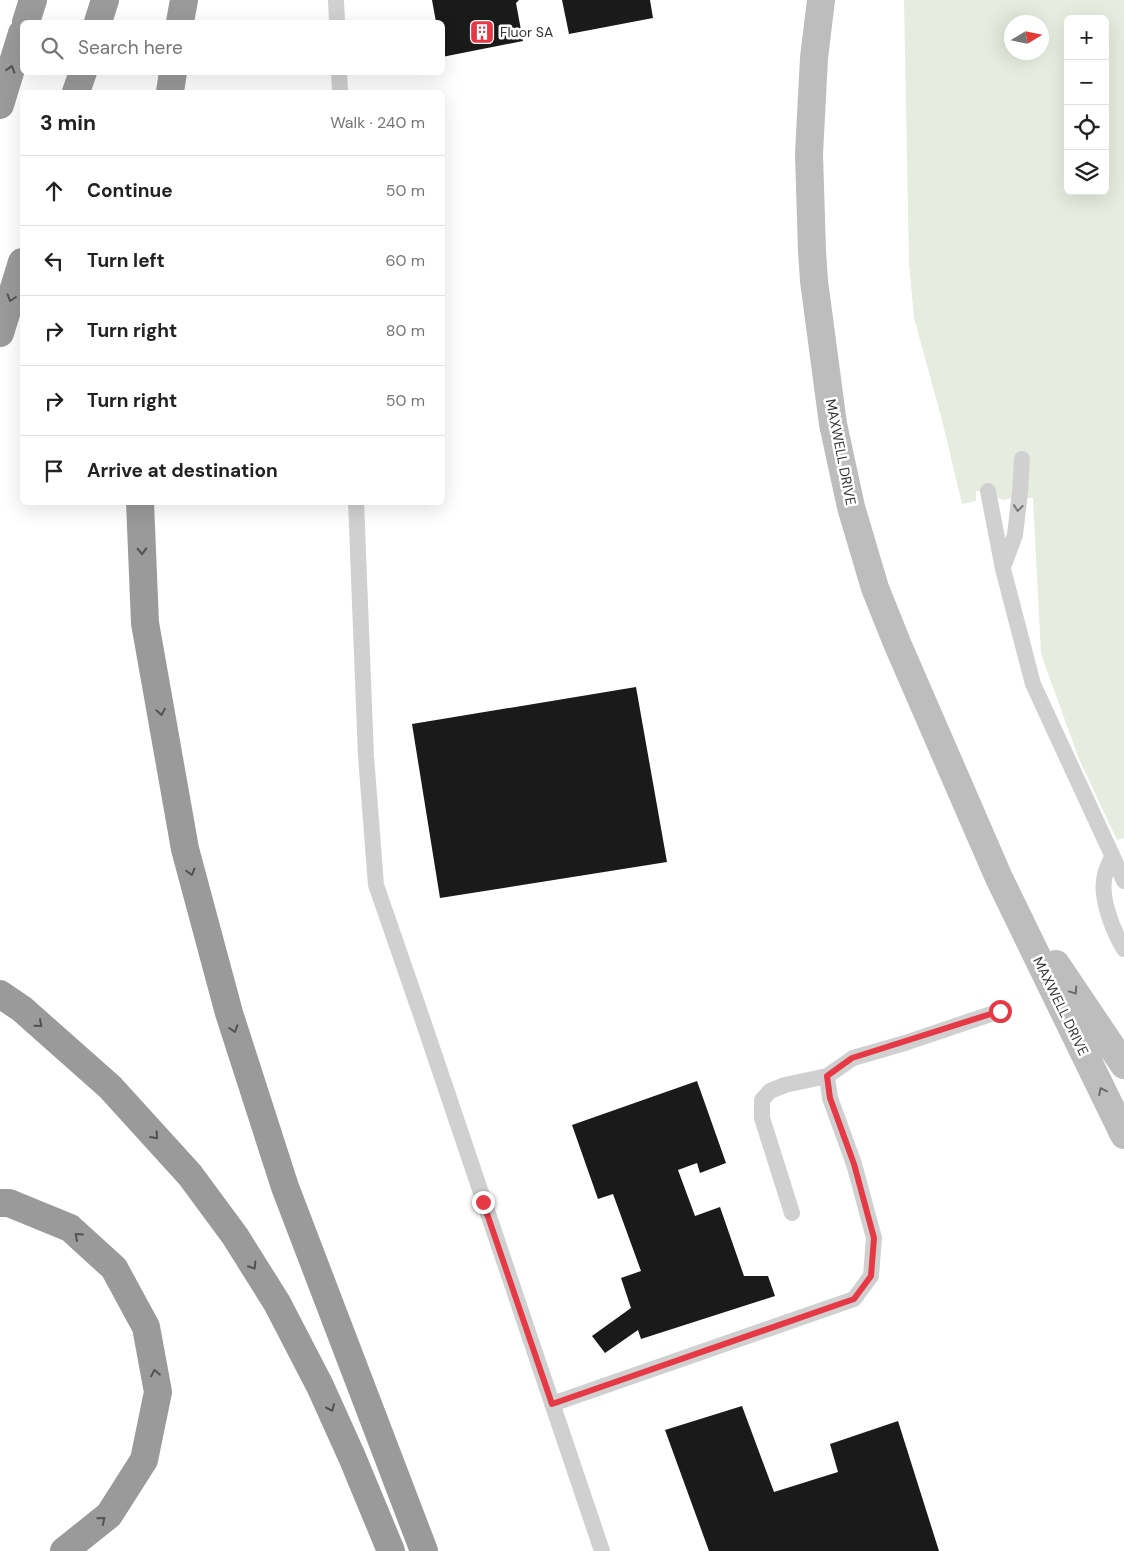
<!DOCTYPE html>
<meta charset="utf-8">
<style>
body{margin:0;font-family:"DM Sans",sans-serif;background:#f2f2f2;color:#222}
.controls{position:absolute;right:15px;top:15px;display:grid;overflow:hidden;border-radius:8px;box-shadow:0 5px 20px #0002}
.controls button{width:45px;height:45px;display:grid;place-items:center;padding:0;border:0;border-bottom:1px solid #e0e0e0;background:#fff;color:#222;font:25px sans-serif}
.compass{position:absolute;left:1004px;top:15px;width:45px;height:45px;border-radius:50%;background:#fff;box-shadow:0 5px 20px #0002;rotate:80deg}
.stop{position:absolute;width:15px;height:15px;margin:-11px;border:4px solid #e63946;border-radius:50%;background:#fff}
.stop.end{background:#e63946;border-color:#fff;box-shadow:0 1px 5px #0008}
.list{margin:0;padding:0;list-style:none}
h2{display:flex;justify-content:space-between;align-items:center;height:65px;margin:0;padding:0 20px;font-size:21px}
h2 small{font-size:16px;font-weight:400;color:#767676}
.list li{display:grid;grid-template-columns:32px 1fr auto;gap:15px;align-items:center;box-sizing:border-box;height:70px;padding:0 20px;border-top:1px solid #e0e0e0}
.list b{display:block;font-size:19px;white-space:nowrap}
.list em{font-size:16px;font-style:normal;color:#767676}
.icon{flex:none;width:28px;height:28px;fill:none;stroke:currentColor;stroke-width:2;stroke-linecap:round;stroke-linejoin:round}
.map{position:relative;flex:none;width:1124px;height:1551px;overflow:hidden}
.search{position:absolute;background:#fff;box-shadow:0 5px 20px #0002;left:20px;top:20px;width:425px;height:55px;display:flex;align-items:center;gap:12px;box-sizing:border-box;padding:0 18px;border-radius:8px;color:#767676;font-size:19px}
.panel{position:absolute;background:#fff;box-shadow:0 5px 20px #0002;left:20px;top:90px;width:425px;height:415px;border-radius:8px}
.map>svg:first-child{display:block}
.green{fill:#e6ecdf;fill-rule:evenodd}
.building{fill:#1a1a1a}
.lines{fill:none;stroke-linecap:round;stroke-linejoin:round}
.service{stroke:#d0d0d0;stroke-width:16}
.secondary{stroke:#bdbdbd;stroke-width:28}
.motorway{stroke:#9a9a9a;stroke-width:28}
.oneway{stroke:#525252}
.oneway2{stroke:#7a7a7a}
.oneway3{stroke:#6a6a6a}
.route{stroke:#e63946;stroke-width:6}
.labels{text-anchor:middle;stroke-width:5;stroke-linejoin:round;paint-order:stroke}
.poi-label{font-size:14px;fill:#333;stroke:#fff;text-anchor:start}
.street-label{font-size:14px;fill:#333;stroke:#fff}
</style>
<div class="map">
<svg width="1124" height="1551" viewBox="0 0 1124 1551">
<rect width="100%" height="100%" fill="#fff"/>
<path class="green" d="M 904,0 L 1124,0 L 1124,838 L 1117,840 L 1079,759 L 1041,654 L 1033,498 L 1013,498 L 1003,500 L 994,496 L 994,492 L 976,491 L 976,501 L 962,504 L 942,420 L 914,318 L 909,263 ZM 1068,19 L 1105,19 L 1105,191 L 1068,191 ZM 1012,22 L 1042,22 L 1042,52 L 1012,52 Z"/>
<path class="building" d="M 432,0 L 519,0 L 516,3 L 523,41 L 442,57 L 442,22 L 436,22 Z
M 562,0 L 650,0 L 653,18 L 569,34 Z
M 636,687 L 667,862 L 440,898 L 412,724 Z
M 697,1081 L 726,1163 L 700,1173 L 697,1163 L 678,1170 L 695,1216 L 720,1207 L 744,1276 L 768,1276 L 775,1296 L 641,1339 L 638,1330 L 605,1353 L 592,1336 L 631,1308 L 621,1278 L 641,1271 L 613,1194 L 598,1199 L 572,1125 Z
M 742,1406 L 774,1492 L 838,1472 L 830,1444 L 898,1421 L 939,1551 L 709,1551 L 665,1430 Z"/>
<g class="lines">
<path class="service" d="M 336,0 L 337,22
M 339,72 L 340,92
M 988,491 L 1003,569 L 1033,684 L 1124,881
M 356,502 L 366,756 L 376,885 L 422,1018 L 602,1551
M 1003,567 L 1015,535 L 1020,492 L 1022,459
M 1112,857 C 1109,863 1106,869 1105,875 C 1099,896 1113,931 1124,949
M 792,1213 L 762,1118 L 762,1100 L 770,1091 L 785,1085 L 827,1076
M 552,1404 L 854,1299 L 871,1276 L 874,1238 L 854,1164 L 830,1098 L 827,1076 L 853,1058 L 905,1043 L 1000,1011"/>
<path class="secondary" d="M 821,0 L 814,58 L 809,154 L 812,251 L 814,281 L 833,424 L 851,507 L 875,588 L 897,643 L 999,878 L 1124,1135
M 1056,964 L 1124,1065"/>
<path class="motorway" d="M 26,22 L 33,0
M 98,22 L 105,0
M 180,22 L 184,0
M 76,92 L 83,72
M 170,92 L 173,72
M 0,105 L 22,33
M 0,333 L 22,262
M 140,502 L 145,623 L 185,849 L 229,1013 L 285,1187 L 424,1551
M 0,994 L 22,1009 L 110,1087 L 190,1175 L 235,1236 L 277,1303 L 320,1386 L 352,1457 L 391,1551
M 0,1203 L 9,1203 L 70,1228 L 114,1268 L 146,1327 L 158,1392 L 144,1460 L 109,1515 L 64,1551"/>
</g>
<defs><path id="oneway-chevron" d="M-2-3.5L2.5 0L-2 3.5" fill="none" stroke-width="1.6" stroke-linecap="round" stroke-linejoin="round" transform="scale(1.25)"/></defs>
<g class="oneway">
<use href="#oneway-chevron" transform="translate(11 69) rotate(-73)"/>
<use href="#oneway-chevron" transform="translate(11 298) rotate(108)"/>
<use href="#oneway-chevron" transform="translate(142 551) rotate(88)"/>
<use href="#oneway-chevron" transform="translate(161 712) rotate(80)"/>
<use href="#oneway-chevron" transform="translate(191 872) rotate(75)"/>
<use href="#oneway-chevron" transform="translate(39 1024) rotate(41)"/>
<use href="#oneway-chevron" transform="translate(234 1029) rotate(72)"/>
<use href="#oneway-chevron" transform="translate(155 1136) rotate(48)"/>
<use href="#oneway-chevron" transform="translate(78 1236) rotate(-138)"/>
<use href="#oneway-chevron" transform="translate(253 1266) rotate(58)"/>
<use href="#oneway-chevron" transform="translate(155 1373) rotate(-101)"/>
<use href="#oneway-chevron" transform="translate(331 1408) rotate(66)"/>
<use href="#oneway-chevron" transform="translate(102 1520) rotate(-39)"/>
</g>
<use class="oneway2" href="#oneway-chevron" transform="translate(1018 508) rotate(97)"/>
<g class="oneway3">
<use href="#oneway-chevron" transform="translate(1074 991) rotate(56)"/>
<use href="#oneway-chevron" transform="translate(1102 1091) rotate(-116)"/>
</g>
<g class="lines">
<path class="route" d="M 483,1202 L 552,1404 L 854,1299 L 871,1276 L 874,1238 L 854,1164 L 830,1098 L 827,1076 L 852,1058 L 1000,1011"/>
</g>
<defs>
<symbol id="building-square" viewBox="-11 -11 22 22"><rect x="-9" y="-9" width="18" height="18" rx="4" fill="#e63946" stroke="#fff"/><path d="M-4-6H4V6H1V3H-1V6H-4ZM-2.5-4.3h1.7v1.8h-1.7ZM.8-4.3h1.7v1.8H.8ZM-2.5-1h1.7V.8h-1.7ZM.8-1h1.7V.8H.8Z" fill="#fff"/></symbol>
</defs>
<g fill-rule="evenodd">
<use href="#building-square" x="468" y="18" width="28" height="28"/>
</g>
<g class="labels">
<g class="poi-label">
<text x="500" y="37">Fluor SA</text>
</g>
<g class="street-label">
<text transform="translate(841 452) rotate(79)" y="5">MAXWELL DRIVE</text>
<text transform="translate(1061 1006) rotate(64)" y="5">MAXWELL DRIVE</text>
</g>
</g>
</svg>
<div class="controls">
<button>+</button>
<button>−</button>
<button><svg class="icon" aria-label="locate" viewBox="0 0 24 24"><circle cx="12" cy="12" r="6"/><path d="M12 2v4M12 18v4M2 12h4M18 12h4"/></svg></button>
<button><svg class="icon" aria-label="layers" viewBox="0 0 24 24"><path d="M12 4l9 5-9 5-9-5zM3 14l9 5 9-5"/></svg></button>
</div>
<svg class="compass" viewBox="-18 -18 36 36"><path d="M0-13l5 13h-10z" fill="#e53935"/><path d="M0 13l5-13h-10z" fill="#767676"/></svg>
<div class="stop" style="left:1000px;top:1011px"></div>
<div class="stop end" style="left:483px;top:1202px"></div>
<div class="search"><svg class="icon" aria-label="search" viewBox="0 0 24 24"><circle cx="10" cy="10" r="6"/><path d="M15 15l6 6"/></svg>Search here</div>
<section class="panel">
<h2>3 min<small>Walk · 240 m</small></h2>
<ul class="list">
<li><svg class="icon" aria-label="ahead" viewBox="0 0 24 24"><path d="M12 20V5M6 11l6-6 6 6"/></svg><div><b>Continue</b></div><em>50 m</em></li>
<li><svg class="icon" aria-label="left" viewBox="0 0 24 24"><path d="M17 20v-9H6M10 6l-5 5 5 5"/></svg><div><b>Turn left</b></div><em>60 m</em></li>
<li><svg class="icon" aria-label="right" viewBox="0 0 24 24"><path d="M7 20v-9h11M14 6l5 5-5 5"/></svg><div><b>Turn right</b></div><em>80 m</em></li>
<li><svg class="icon" aria-label="right" viewBox="0 0 24 24"><path d="M7 20v-9h11M14 6l5 5-5 5"/></svg><div><b>Turn right</b></div><em>50 m</em></li>
<li><svg class="icon" aria-label="arrive" viewBox="0 0 24 24"><path d="M6 21V4h12l-3 4 3 4H6"/></svg><div><b>Arrive at destination</b></div></li>
</ul>
</section>
</div>
